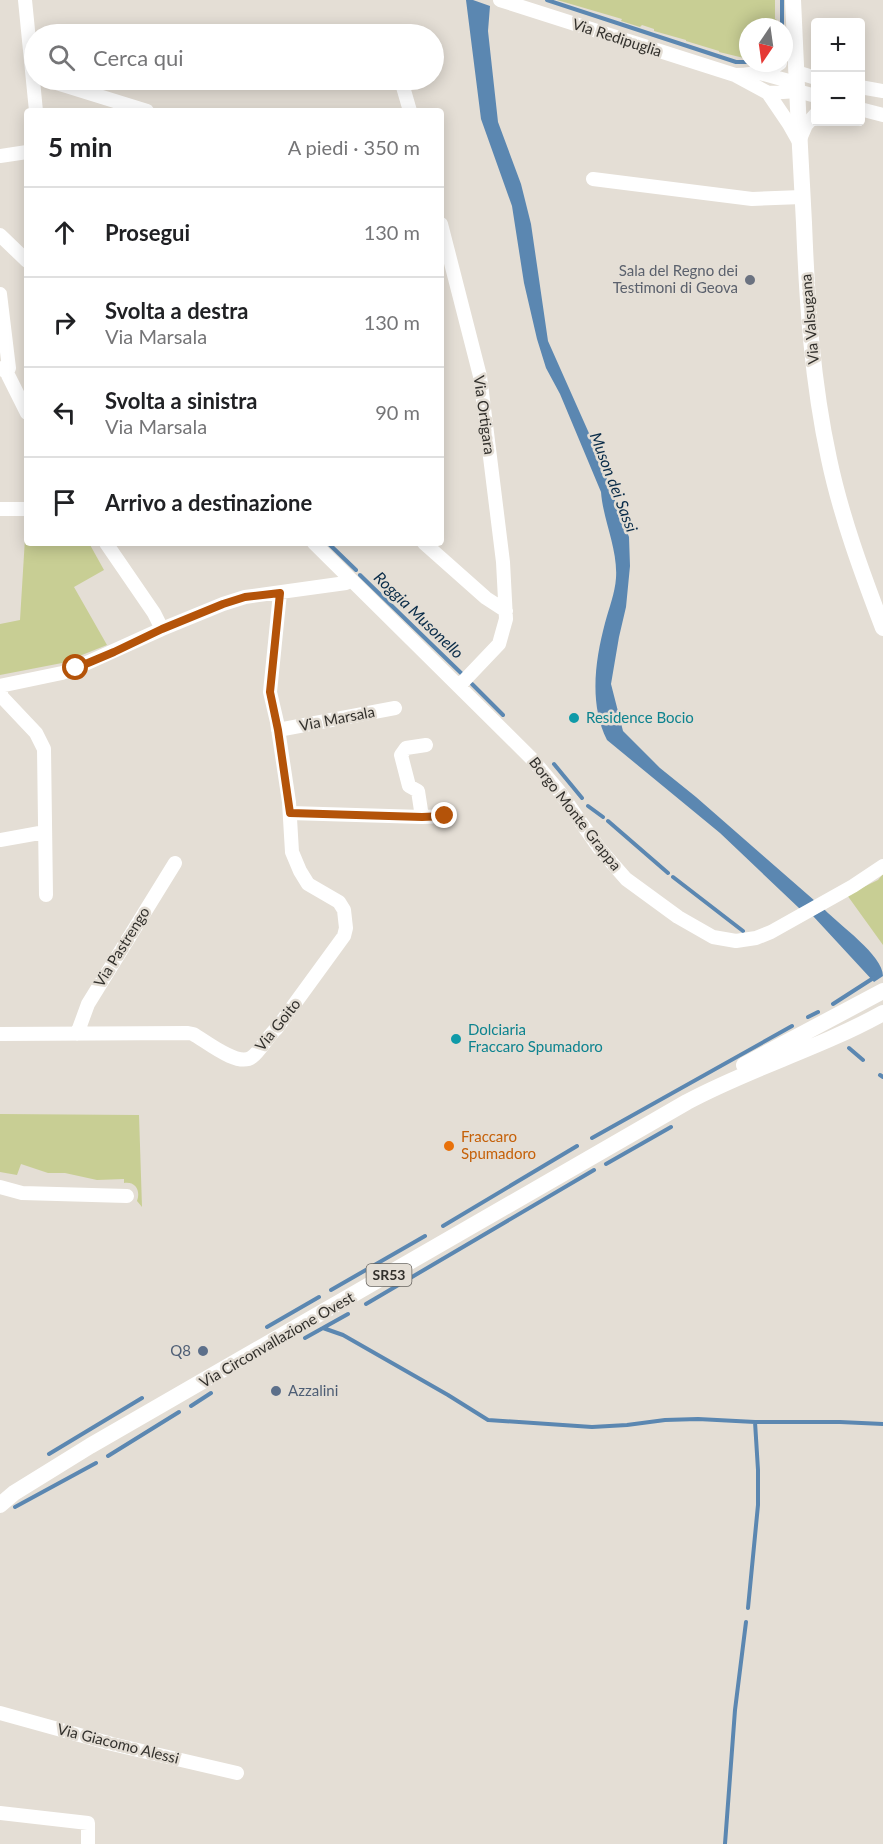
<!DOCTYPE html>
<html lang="it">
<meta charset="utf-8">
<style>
body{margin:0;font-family:Lato,sans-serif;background:#f6f6f6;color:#202124}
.controls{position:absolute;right:18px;top:18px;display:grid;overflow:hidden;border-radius:6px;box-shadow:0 3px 15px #0003}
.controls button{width:54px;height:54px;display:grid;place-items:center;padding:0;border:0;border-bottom:2px solid #e0e0e0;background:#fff;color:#202124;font:30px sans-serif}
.compass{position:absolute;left:739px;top:18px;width:54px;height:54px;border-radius:50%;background:#fff;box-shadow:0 3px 15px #0003;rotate:193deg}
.stop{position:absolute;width:18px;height:18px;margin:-14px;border:4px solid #b45309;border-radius:50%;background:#fff}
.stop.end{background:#b45309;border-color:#fff;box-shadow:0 2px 6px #0008}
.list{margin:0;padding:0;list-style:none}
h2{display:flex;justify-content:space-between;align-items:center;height:78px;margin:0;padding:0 24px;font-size:26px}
h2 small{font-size:20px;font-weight:400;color:#757577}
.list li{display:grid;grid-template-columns:39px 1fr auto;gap:18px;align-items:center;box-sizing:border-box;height:90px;padding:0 24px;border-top:2px solid #e0e0e0}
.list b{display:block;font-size:22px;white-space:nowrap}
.list p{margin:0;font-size:20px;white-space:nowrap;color:#757577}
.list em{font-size:20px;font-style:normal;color:#757577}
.icon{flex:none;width:33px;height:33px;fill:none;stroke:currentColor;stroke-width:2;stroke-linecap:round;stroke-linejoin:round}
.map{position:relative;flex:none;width:883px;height:1844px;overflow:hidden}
.search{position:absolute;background:#fff;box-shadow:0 3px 15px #0003;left:24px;top:24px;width:420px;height:66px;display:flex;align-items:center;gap:15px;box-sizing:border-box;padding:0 21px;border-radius:33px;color:#757577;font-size:22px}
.panel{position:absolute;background:#fff;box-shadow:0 3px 15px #0003;left:24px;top:108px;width:420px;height:438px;border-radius:6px}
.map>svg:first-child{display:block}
.green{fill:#c8ce94}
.water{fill:#5b87b1}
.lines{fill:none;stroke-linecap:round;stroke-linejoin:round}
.stream{stroke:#5b87b1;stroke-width:4}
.minor{stroke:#fff;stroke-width:14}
.major{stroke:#fff;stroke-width:16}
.route{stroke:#b45309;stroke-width:8}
.worship-dot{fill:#6b7280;stroke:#e4ded5;stroke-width:2}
.culture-dot{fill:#0f9aa8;stroke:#e4ded5;stroke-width:2}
.food-dot{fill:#e8710a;stroke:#e4ded5;stroke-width:2}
.service-dot{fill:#5c6f8a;stroke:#e4ded5;stroke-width:2}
.labels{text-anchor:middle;stroke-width:5;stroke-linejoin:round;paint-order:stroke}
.shield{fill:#e4ded5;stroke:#67645f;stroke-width:1.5}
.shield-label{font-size:14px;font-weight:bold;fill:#32302c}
.street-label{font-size:15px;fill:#32302c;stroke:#e4ded5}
.worship-label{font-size:15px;fill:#5b616d;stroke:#e4ded5;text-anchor:end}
.culture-label{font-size:15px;fill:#0d838f;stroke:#e4ded5;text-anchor:start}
.food-label{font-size:15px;fill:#c56008;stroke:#e4ded5;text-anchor:start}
.service-label{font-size:15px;fill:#4e5e75;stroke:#e4ded5;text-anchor:end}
.water-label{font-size:16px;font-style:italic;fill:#082b48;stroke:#e4ded5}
</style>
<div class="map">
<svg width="883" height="1844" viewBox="0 0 883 1844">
<rect width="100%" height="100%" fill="#e4ded5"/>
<path class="green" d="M 557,0 L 775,0 L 775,19 L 777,20 L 777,27 L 748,27 L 748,59 L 719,52 L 719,51 L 686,41 L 686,40 L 654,31 L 654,29 L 642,25 L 640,27 L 621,21 L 622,19 Z
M 26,522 L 27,543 L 89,543 L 104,570 L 74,587 L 107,645 L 62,663 L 0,675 L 0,624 L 20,620 Z
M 883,874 L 883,945 L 847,895 L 878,880 Z
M 0,1114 L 139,1115 L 142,1207 L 137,1201 C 141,1190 135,1181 124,1183 L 124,1179 L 97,1180 L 65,1173 L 48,1173 L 21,1164 L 17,1175 L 0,1172 Z"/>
<path class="water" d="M 466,0 L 473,0 L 490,6 L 488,31 L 498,122 L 521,184 L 531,224 L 548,341 L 592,440 L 629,537 L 630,566 L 626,607 L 619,637 L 611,684 L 623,731 L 660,768 L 696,797 L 815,901 L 800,909 L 720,833 L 607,740 C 589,704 595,661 605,623 C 609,608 615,593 616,578 C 618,549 603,520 601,492 L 560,394 L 546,368 L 537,339 L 524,283 L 512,206 L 481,119 Z
M 824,909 C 839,925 883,955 883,976 L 874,982 L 813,916 Z"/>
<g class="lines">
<path class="stream" d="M 547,0 L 736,62 L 748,62
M 782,0 L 782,27
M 328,543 L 356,570
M 360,575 L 461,673
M 472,684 L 503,715
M 554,764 L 582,798
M 588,806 L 603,817
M 608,821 L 668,873
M 673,877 L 743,931
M 833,1004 L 875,977
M 808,1017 L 818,1012
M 849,1048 L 863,1060
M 880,1075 L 883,1077
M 592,1138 L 792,1026
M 606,1164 L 671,1127
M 443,1226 L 577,1146
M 331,1290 L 425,1236
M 366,1304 L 594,1170
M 267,1327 L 319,1297
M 323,1328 L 343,1335 L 448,1395 L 488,1420 L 592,1427 L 627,1425 L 665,1420 L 698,1419 L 755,1422 L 840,1422 L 883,1424
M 305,1338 L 348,1314
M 191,1406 L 211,1393
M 49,1454 L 142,1398
M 108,1456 L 179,1412
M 15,1507 L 96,1463
M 748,1608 L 758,1505 L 758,1470 L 755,1422
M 725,1844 L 735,1710 L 746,1622"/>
<path class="minor" d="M 25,0 L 36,111
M 500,0 L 735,75 C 751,75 766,73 780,63
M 796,72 L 816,78
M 760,73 L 796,83
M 735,75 L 768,93 L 789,124 L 798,140
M 47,80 L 147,111
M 401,80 L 410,111
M 860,87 L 883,91
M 768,93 L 797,91 L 816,96
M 860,109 L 883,115
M 800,139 L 806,125 L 816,114
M 0,156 L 27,152
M 593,179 L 752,199 L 802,197
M 441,224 L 480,376 L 503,562 L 506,619 L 499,644 L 460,685
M 0,235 L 27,261
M 0,294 L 9,368 L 7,373
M 2,368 L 7,373 L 27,413
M 0,509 L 27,509
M 106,543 L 154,613 L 162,629
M 314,543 L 532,759 L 559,791 L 599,848 L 626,879 L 678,917 L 713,937 L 736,941 L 756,938 L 771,932 L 853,886 L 883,866
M 424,543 L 486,598 L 506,611
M 0,686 L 62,673 L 76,668 L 162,629 L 223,604 L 245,597 L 346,583 L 351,580
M 0,690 L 2,697 L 36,733 L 44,749 L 46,895
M 278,730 L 395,708
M 290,813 L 422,817 L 445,816
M 422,817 L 418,791 L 409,786 L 401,755 L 406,748 L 426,745
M 0,840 L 45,832
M 0,1034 L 188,1033 L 193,1034 C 206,1041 238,1068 252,1057 C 261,1050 267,1037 277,1028 L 344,936 L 346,928 L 344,910 L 339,902 L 308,884 L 300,871 L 292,852 L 289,802 L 277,722 L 270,692 L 280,593
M 77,1034 L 88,1004 L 175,863
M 0,1187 L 22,1193 L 127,1196
M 0,1713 L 112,1744 L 237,1773
M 0,1813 L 88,1823 L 88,1844"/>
<path class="major" d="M 793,0 C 796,74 800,149 804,223 C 807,302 812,381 829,459 C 841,516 862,573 883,628
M 744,1065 L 883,991
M 0,1505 L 14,1493 L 90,1446 L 687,1102 C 750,1068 820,1048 883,1013"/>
</g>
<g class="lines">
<path class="route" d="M 76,668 L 114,652 L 162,629 L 223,604 L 245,597 L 280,593 L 270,692 L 278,730 L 290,813 L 422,817 L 445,816"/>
</g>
<circle class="worship-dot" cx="750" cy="280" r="6"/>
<g class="culture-dot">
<circle cx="574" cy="718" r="6"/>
<circle cx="456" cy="1039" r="6"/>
</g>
<circle class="food-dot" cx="449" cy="1146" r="6"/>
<g class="service-dot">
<circle cx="203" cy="1351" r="6"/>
<circle cx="276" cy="1391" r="6"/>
</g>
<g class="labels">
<rect class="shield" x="366.5" y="1264" width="45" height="22" rx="4.5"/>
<g class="shield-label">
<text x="389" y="1280">SR53</text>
</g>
<g class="street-label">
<text transform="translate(617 38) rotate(18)" y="5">Via Redipuglia</text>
<text transform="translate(810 319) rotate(-95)" y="5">Via Valsugana</text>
<text transform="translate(484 415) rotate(82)" y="5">Via Ortigara</text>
<text transform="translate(337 719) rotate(-11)" y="5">Via Marsala</text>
<text transform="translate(575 814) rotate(52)" y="5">Borgo Monte Grappa</text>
<text transform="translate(122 947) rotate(-58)" y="5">Via Pastrengo</text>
<text transform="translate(278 1025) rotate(-51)" y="5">Via Goito</text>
<text transform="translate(277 1340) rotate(-30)" y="5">Via Circonvallazione Ovest</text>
<text transform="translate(118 1744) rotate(14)" y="5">Via Giacomo Alessi</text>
</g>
<g class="worship-label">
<text x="738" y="276">Sala del Regno dei<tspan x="738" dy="17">Testimoni di Geova</tspan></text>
</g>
<g class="culture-label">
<text x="586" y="723">Residence Bocio</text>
<text x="468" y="1035">Dolciaria<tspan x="468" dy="17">Fraccaro Spumadoro</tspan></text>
</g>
<g class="food-label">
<text x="461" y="1142">Fraccaro<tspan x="461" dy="17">Spumadoro</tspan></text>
</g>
<g class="service-label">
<text x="191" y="1356">Q8</text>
<text x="288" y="1396" text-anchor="start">Azzalini</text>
</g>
<g class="water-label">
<text transform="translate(614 482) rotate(69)" y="6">Muson dei Sassi</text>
<text transform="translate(419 615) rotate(44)" y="6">Roggia Musonello</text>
</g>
</g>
</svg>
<div class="controls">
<button>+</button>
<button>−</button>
</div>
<svg class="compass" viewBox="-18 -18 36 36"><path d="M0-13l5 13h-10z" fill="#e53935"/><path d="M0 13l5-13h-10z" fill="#757577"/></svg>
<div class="stop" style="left:76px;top:668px"></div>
<div class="stop end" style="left:445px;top:816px"></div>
<div class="search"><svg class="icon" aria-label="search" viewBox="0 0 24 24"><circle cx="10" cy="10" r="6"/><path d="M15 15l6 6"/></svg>Cerca qui</div>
<section class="panel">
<h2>5 min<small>A piedi · 350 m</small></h2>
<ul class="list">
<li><svg class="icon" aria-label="ahead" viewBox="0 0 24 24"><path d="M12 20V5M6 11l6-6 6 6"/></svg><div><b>Prosegui</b></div><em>130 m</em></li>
<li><svg class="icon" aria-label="right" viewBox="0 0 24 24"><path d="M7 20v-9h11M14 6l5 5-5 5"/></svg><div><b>Svolta a destra</b><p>Via Marsala</p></div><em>130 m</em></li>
<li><svg class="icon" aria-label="left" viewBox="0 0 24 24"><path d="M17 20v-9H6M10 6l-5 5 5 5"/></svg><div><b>Svolta a sinistra</b><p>Via Marsala</p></div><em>90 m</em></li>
<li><svg class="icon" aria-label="arrive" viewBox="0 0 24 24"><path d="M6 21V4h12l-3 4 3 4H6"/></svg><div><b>Arrivo a destinazione</b></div></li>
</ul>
</section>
</div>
